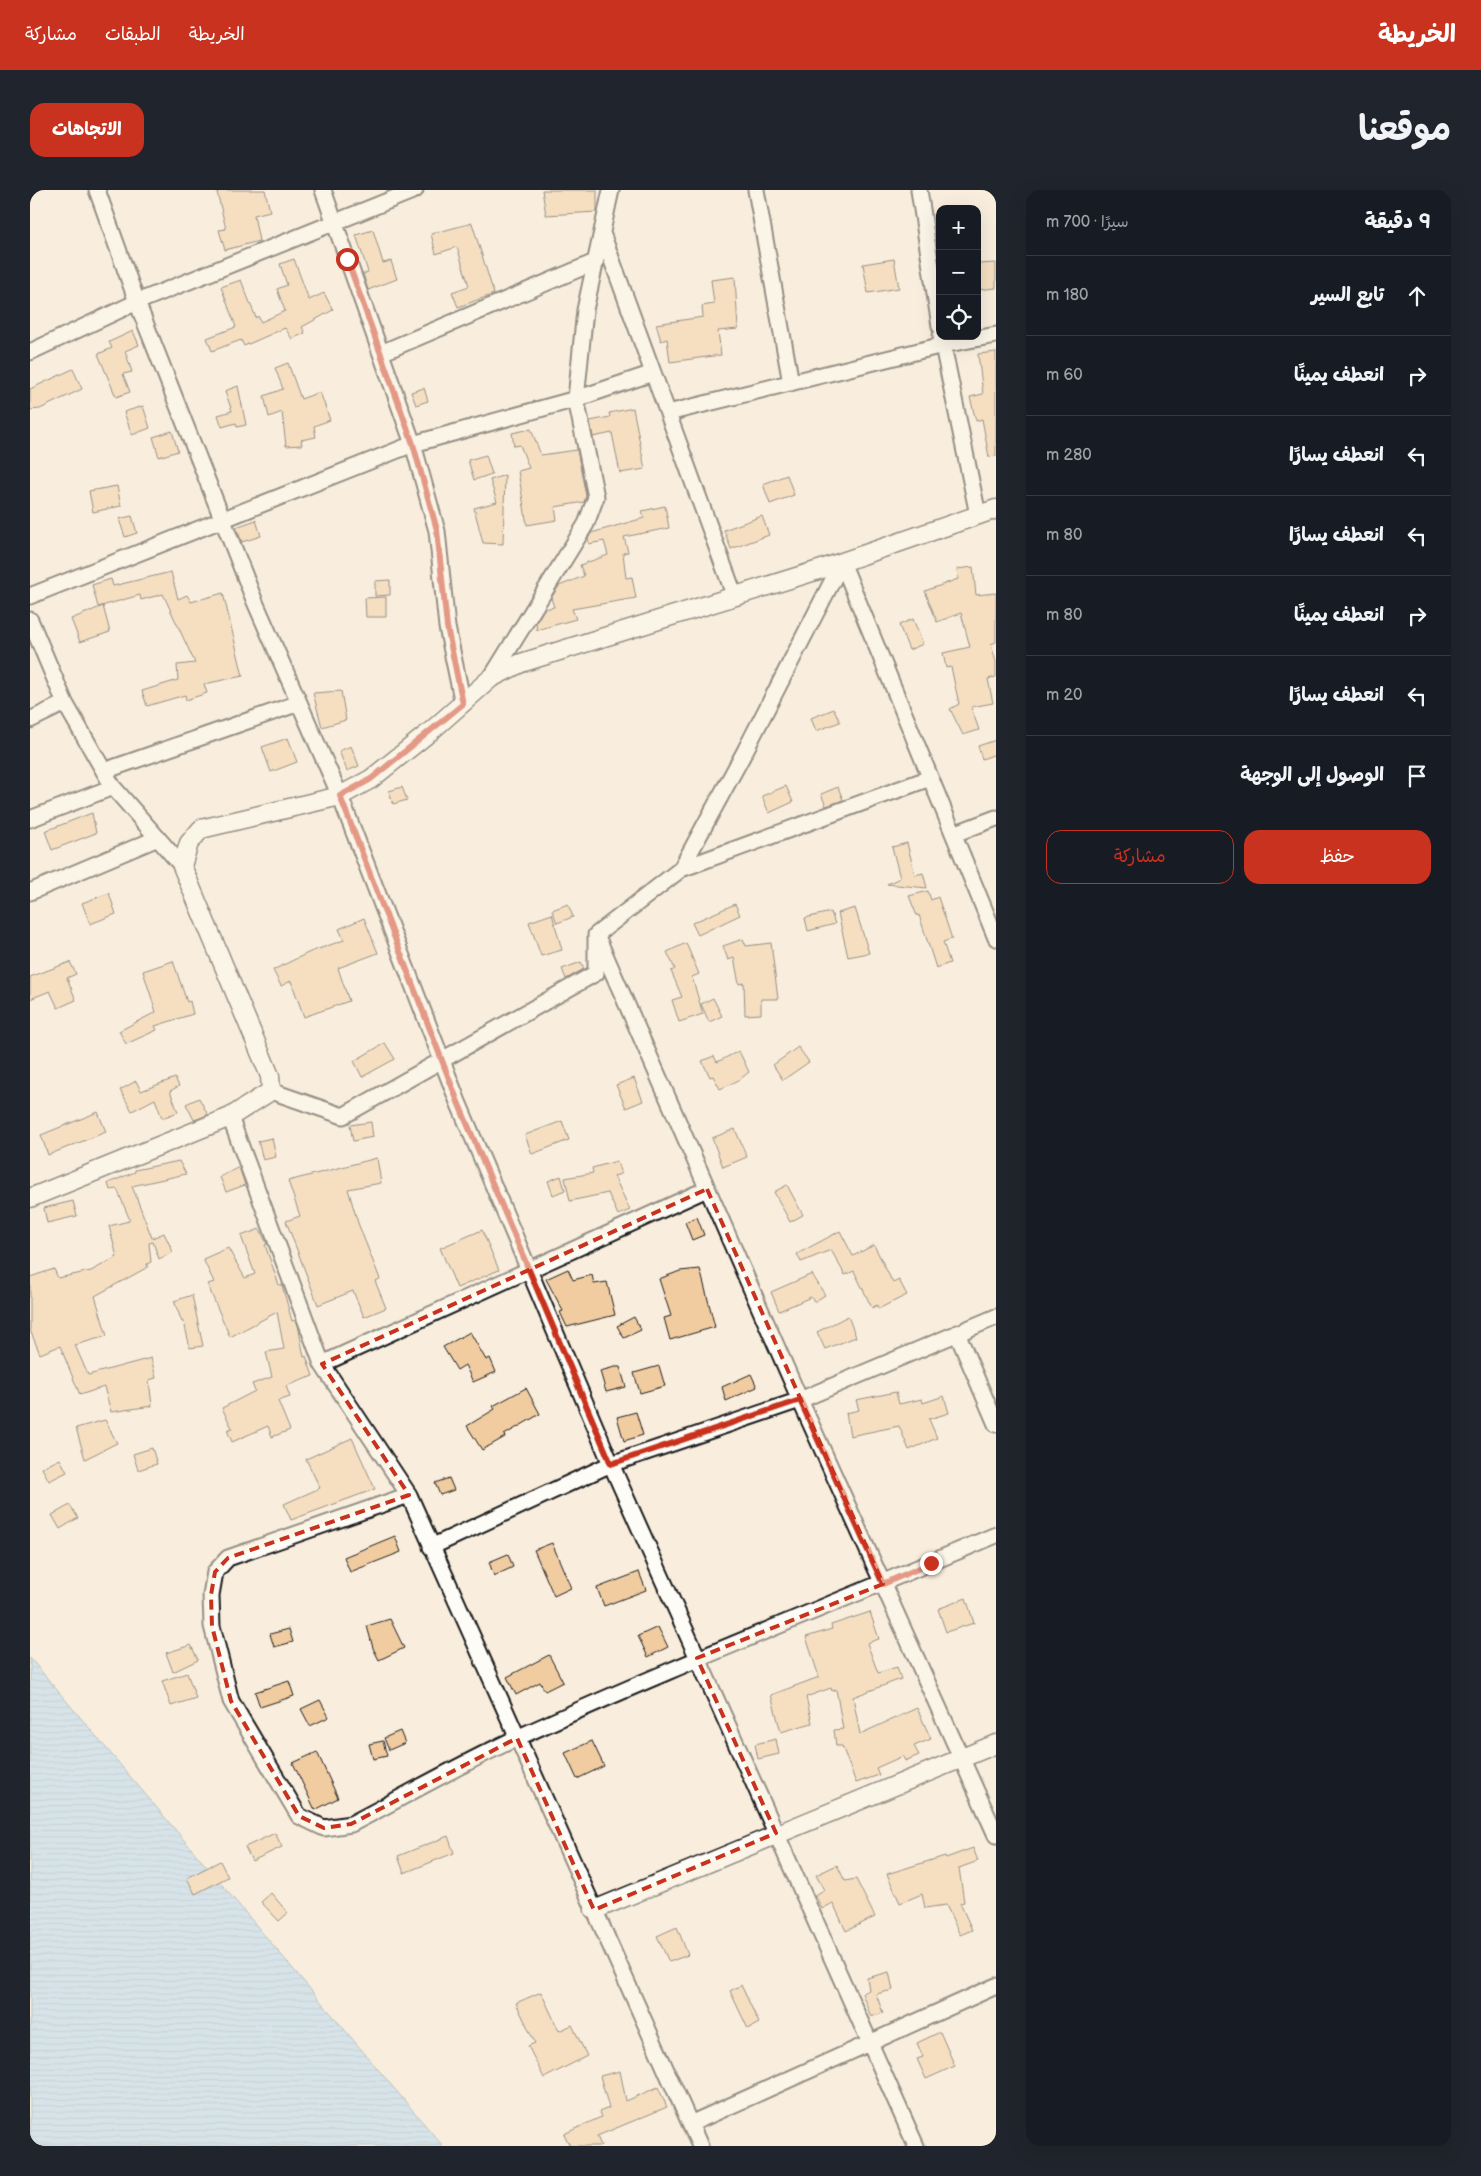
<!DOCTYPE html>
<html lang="ar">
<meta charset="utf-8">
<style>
body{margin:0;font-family:"Balsamiq Sans","Playpen Sans Arabic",sans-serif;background:#20242c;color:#f1f3f6;direction:rtl}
.controls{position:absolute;right:15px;top:15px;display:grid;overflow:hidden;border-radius:10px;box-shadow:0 5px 20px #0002}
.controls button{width:45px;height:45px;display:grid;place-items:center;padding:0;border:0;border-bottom:1px solid #363941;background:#171b24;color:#f1f3f6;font:25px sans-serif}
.stop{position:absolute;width:15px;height:15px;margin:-11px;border:4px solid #c8321e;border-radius:50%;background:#fff}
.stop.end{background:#c8321e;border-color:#fff;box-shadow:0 1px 5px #0008}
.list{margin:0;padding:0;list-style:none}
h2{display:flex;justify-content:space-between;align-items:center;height:65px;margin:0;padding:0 20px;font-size:21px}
h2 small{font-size:16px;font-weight:400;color:#9ea1a6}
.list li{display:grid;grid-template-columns:32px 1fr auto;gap:15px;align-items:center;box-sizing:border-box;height:80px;padding:0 20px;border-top:1px solid #363941}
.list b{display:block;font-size:19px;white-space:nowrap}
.list em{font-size:16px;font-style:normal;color:#9ea1a6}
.actions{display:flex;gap:10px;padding:15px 20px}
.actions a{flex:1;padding:11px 0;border:1px solid #c8321e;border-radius:15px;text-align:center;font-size:18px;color:#c8321e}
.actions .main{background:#c8321e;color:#fff}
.icon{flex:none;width:28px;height:28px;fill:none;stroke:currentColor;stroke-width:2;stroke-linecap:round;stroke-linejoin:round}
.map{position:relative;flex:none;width:966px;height:1956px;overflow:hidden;direction:ltr;border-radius:15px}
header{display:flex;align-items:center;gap:30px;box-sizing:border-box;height:70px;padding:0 25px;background:#c8321e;color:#fff}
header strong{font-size:24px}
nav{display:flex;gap:28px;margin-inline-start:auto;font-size:18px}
.intro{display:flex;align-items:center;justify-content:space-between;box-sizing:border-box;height:120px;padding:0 30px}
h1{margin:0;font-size:35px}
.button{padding:12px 22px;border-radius:15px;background:#c8321e;color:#fff;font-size:18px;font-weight:700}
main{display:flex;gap:30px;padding:0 30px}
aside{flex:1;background:#171b24;border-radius:15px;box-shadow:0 5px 20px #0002}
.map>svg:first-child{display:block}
.water{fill:url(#water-rules);stroke:#728b9f}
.building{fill:#f1cca1;stroke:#1c1c1c}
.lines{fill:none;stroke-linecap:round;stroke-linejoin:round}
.minor-casing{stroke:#1c1c1c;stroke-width:19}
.tertiary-casing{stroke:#1c1c1c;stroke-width:21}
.minor{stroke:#fdfcf7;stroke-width:15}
.tertiary{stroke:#fdfcf7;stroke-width:18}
.route{stroke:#c8321e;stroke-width:6}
.marked{fill:none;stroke:#c8321e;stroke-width:4;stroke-dasharray:10 6;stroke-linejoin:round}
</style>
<header>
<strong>الخريطة</strong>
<nav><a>الخريطة</a><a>الطبقات</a><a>مشاركة</a></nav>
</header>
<div class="intro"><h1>موقعنا</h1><a class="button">الاتجاهات</a></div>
<main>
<aside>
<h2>9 دقيقة<small>سيرًا · 700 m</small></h2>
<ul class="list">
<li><svg class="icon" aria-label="ahead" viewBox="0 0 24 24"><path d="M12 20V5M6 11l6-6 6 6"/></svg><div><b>تابع السير</b></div><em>180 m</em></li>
<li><svg class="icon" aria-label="right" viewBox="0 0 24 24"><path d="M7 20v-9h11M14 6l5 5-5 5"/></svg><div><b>انعطف يمينًا</b></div><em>60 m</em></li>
<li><svg class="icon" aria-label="left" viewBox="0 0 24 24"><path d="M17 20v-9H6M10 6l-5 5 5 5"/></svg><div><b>انعطف يسارًا</b></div><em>280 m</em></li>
<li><svg class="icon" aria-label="left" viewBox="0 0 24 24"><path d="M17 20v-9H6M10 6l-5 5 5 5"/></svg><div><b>انعطف يسارًا</b></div><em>80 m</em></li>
<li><svg class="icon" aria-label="right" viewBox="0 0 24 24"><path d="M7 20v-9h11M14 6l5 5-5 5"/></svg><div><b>انعطف يمينًا</b></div><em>80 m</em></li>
<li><svg class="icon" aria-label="left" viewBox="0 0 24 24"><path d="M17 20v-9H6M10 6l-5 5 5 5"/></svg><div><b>انعطف يسارًا</b></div><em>20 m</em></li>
<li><svg class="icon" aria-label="arrive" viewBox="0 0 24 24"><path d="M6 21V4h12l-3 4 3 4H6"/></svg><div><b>الوصول إلى الوجهة</b></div></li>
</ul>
<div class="actions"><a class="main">حفظ</a><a>مشاركة</a></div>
</aside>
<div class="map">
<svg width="966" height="1956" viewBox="0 0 966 1956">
<defs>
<pattern id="water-rules" width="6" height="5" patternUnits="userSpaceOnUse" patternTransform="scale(1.25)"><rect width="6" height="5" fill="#acd5f7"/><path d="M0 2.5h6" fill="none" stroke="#93b6d3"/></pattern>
</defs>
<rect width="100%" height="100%" fill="#f9eedd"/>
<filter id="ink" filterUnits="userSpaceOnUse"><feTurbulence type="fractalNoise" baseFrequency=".02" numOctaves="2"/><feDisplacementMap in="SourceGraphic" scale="10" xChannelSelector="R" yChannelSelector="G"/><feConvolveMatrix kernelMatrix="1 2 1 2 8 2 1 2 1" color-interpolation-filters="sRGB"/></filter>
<g filter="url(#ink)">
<path class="water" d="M 0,1468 L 413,1956 L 0,1956 Z"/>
<path class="building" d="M 194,0 L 235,0 L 240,21 L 224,25 L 229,51 L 195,60 L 189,40 L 196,39 L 187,2 Z
M 512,0 L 567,0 L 567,22 L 516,25 Z
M 442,33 L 464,104 L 428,117 L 422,102 L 439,96 L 427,57 L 406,64 L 401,44 Z
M 343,40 L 353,73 L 361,71 L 367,89 L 338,100 L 333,84 L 338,82 L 326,45 Z
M 264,69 L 279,110 L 294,103 L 303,120 L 272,137 L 275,143 L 262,149 L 255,138 L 214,156 L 211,150 L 182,161 L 177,148 L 206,137 L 191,97 L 211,90 L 226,128 L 228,126 L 231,132 L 255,121 L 247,99 L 257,95 L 250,74 Z
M 864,69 L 869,98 L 838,103 L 833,74 Z
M 966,73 L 966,98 L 947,100 L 947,74 Z
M 705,87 L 708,139 L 688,141 L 691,165 L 640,172 L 637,149 L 631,151 L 626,134 L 673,127 L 672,116 L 684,114 L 681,90 Z
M 103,141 L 109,155 L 95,161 L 102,182 L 93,184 L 100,202 L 86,207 L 68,164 L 82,158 L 79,152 Z
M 966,162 L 966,266 L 959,267 L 952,229 L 946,231 L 940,207 L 953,204 L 948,164 Z
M 258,173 L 271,209 L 290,202 L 300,230 L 284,236 L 286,247 L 271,250 L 272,255 L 256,256 L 252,222 L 239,227 L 234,206 L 253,199 L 245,178 Z
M 43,179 L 52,199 L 10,219 L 0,220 L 0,199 Z
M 208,196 L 216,235 L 207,237 L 206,233 L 192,237 L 188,225 L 202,221 L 195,201 Z
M 394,198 L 398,211 L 386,215 L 381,202 Z
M 113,216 L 120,238 L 102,245 L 94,222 Z
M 603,218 L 615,279 L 590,283 L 582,243 L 563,247 L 560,231 L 580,227 L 579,223 Z
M 501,239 L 511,265 L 547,260 L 556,306 L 554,312 L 525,317 L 527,330 L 497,335 L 488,281 L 499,278 L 490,255 L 484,256 L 482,243 Z
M 142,241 L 148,261 L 129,267 L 123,247 Z
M 456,265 L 462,284 L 444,290 L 438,270 Z
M 475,285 L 473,354 L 453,353 L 444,318 L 467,312 L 460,290 Z
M 757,285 L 764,305 L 740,314 L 733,294 Z
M 87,296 L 91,316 L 63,322 L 59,301 Z
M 635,316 L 639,338 L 594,347 L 598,362 L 593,363 L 596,388 L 602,387 L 606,408 L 542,419 L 546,429 L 507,440 L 506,433 L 514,419 L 524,417 L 521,408 L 529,396 L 554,386 L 550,375 L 578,365 L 574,351 L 559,354 L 558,349 L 561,343 L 614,328 L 612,321 Z
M 102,326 L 107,343 L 95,347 L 89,329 Z
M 732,326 L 739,345 L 701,359 L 694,340 Z
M 226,330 L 231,346 L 212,352 L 206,337 Z
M 943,377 L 946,405 L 966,403 L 966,452 L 961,454 L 966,472 L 966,487 L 958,489 L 963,513 L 941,517 L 949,540 L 933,545 L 920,519 L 929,514 L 921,477 L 916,478 L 913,463 L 940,457 L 931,423 L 907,432 L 895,401 L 928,389 L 927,379 Z
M 141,382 L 148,409 L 157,405 L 161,412 L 193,403 L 213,486 L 174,494 L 177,503 L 156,510 L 155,505 L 117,516 L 112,501 L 148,490 L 147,475 L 165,473 L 133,404 L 111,410 L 110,405 L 68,417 L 62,395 L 81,389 L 83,396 Z
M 360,390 L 360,405 L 345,406 L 345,391 Z
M 356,407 L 356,427 L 336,427 L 335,408 Z
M 73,416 L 80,442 L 50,452 L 41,429 Z
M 883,429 L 893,454 L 879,460 L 869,435 Z
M 311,501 L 316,530 L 292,537 L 283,503 Z
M 804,519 L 810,532 L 786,541 L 781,528 Z
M 258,548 L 267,572 L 241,582 L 232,557 Z
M 966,550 L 966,564 L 952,569 L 948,556 Z
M 321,556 L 329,576 L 317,581 L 309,561 Z
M 756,596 L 763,612 L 739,623 L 732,606 Z
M 372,597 L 377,610 L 363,614 L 359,601 Z
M 808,597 L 813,610 L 796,616 L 791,604 Z
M 62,623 L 66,643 L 22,660 L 15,641 Z
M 877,653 L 885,685 L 893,683 L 897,698 L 857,694 L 870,688 L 862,657 Z
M 898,701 L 901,710 L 908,707 L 922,749 L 913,752 L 920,773 L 906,778 L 889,725 L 887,726 L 879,706 Z
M 79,703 L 86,724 L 60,734 L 52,713 Z
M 538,714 L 543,727 L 527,733 L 522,720 Z
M 705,714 L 710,725 L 668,745 L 662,733 Z
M 825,718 L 839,763 L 818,767 L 808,723 Z
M 801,722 L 805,734 L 778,741 L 775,728 Z
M 522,724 L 532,760 L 511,766 L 499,732 Z
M 334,728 L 348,763 L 308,778 L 319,811 L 274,827 L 261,791 L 251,796 L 243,780 L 280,762 L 314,750 L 309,739 Z
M 713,749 L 716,756 L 741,753 L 748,809 L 731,809 L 731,824 L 715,825 L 714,793 L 709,794 L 704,768 L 698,770 L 693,756 Z
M 656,753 L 669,784 L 662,787 L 673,824 L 649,832 L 642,810 L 652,807 L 641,781 L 645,779 L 637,762 Z
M 143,771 L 157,812 L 160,811 L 163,824 L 125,836 L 127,840 L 96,854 L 89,841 L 126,822 L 113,781 Z
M 40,772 L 46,784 L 37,788 L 46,810 L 28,818 L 20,801 L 0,809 L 0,787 Z
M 551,772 L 554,779 L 536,789 L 532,779 Z
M 683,808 L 692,826 L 679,832 L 671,814 Z
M 355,853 L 365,869 L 332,887 L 324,871 Z
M 768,857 L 779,872 L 753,890 L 743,875 Z
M 709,861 L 719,882 L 709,890 L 690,899 L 683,886 L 680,887 L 672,871 L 684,866 L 687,872 Z
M 145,888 L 149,896 L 140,901 L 148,922 L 132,928 L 125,909 L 102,921 L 90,900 L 106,891 L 111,901 Z
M 604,888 L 613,911 L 596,918 L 586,895 Z
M 169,908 L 178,925 L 164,930 L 156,914 Z
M 68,922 L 76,942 L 18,965 L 11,945 Z
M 532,931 L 539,950 L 502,964 L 495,945 Z
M 341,932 L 343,947 L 323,951 L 320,935 Z
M 705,939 L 717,967 L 693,977 L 682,948 Z
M 242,948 L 246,967 L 233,970 L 228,951 Z
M 347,968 L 351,993 L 318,999 L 328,1033 L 350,1089 L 345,1091 L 356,1118 L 334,1127 L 323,1101 L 288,1115 L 256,1031 L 270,1026 L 258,991 Z
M 149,971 L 156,984 L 102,996 L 122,1048 L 134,1043 L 143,1062 L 129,1069 L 123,1052 L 119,1053 L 121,1072 L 117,1074 L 118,1077 L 65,1106 L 77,1146 L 45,1155 L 58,1185 L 121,1168 L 126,1188 L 119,1190 L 122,1216 L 81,1222 L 74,1197 L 50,1205 L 30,1156 L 10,1164 L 0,1140 L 0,1087 L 24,1079 L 28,1088 L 61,1081 L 87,1067 L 79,1036 L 99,1031 L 99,1028 L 87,999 L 80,1000 L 78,993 L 105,982 L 105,980 Z
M 587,971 L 591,984 L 584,986 L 600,1020 L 588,1025 L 578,1003 L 540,1011 L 535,988 L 563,983 L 562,978 Z
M 209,977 L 215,995 L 196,1002 L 190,987 Z
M 531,986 L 535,1000 L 523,1005 L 518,991 Z
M 757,995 L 773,1025 L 760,1032 L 744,1002 Z
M 43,1011 L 47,1026 L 17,1033 L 14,1018 Z
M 667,1027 L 674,1045 L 662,1050 L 655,1032 Z
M 230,1039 L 237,1054 L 235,1055 L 249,1095 L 252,1095 L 262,1131 L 266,1130 L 268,1135 L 274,1167 L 276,1166 L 283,1186 L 256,1196 L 260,1207 L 248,1211 L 260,1240 L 242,1247 L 238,1236 L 202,1252 L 197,1240 L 202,1238 L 192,1218 L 225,1201 L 222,1194 L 242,1187 L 236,1162 L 254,1159 L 247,1122 L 200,1147 L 181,1103 L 178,1094 L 184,1092 L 173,1069 L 198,1058 L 215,1088 L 225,1084 L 211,1046 Z
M 452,1040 L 469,1080 L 427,1098 L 410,1058 Z
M 810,1041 L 823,1066 L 844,1055 L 863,1093 L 869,1090 L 877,1105 L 848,1119 L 847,1115 L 842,1118 L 824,1081 L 815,1085 L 801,1060 L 771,1072 L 767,1064 Z
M 538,1079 L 543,1090 L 562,1085 L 564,1094 L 577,1092 L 585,1125 L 537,1137 L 530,1122 L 533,1121 L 516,1089 Z
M 670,1079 L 685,1137 L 640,1150 L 634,1128 L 641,1126 L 629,1089 L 650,1081 Z
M 782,1084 L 795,1105 L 784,1112 L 781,1107 L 749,1121 L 741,1102 Z
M 162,1105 L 173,1156 L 160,1158 L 154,1132 L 152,1132 L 144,1111 Z
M 818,1126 L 826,1147 L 795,1159 L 787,1142 Z
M 604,1127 L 611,1140 L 594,1148 L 587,1136 Z
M 440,1142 L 456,1170 L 460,1168 L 466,1182 L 443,1192 L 435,1175 L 427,1180 L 413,1157 Z
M 629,1176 L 635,1196 L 610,1203 L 604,1183 Z
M 585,1177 L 590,1177 L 596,1197 L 576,1202 L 570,1181 Z
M 721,1184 L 727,1197 L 696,1211 L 692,1197 Z
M 496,1198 L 510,1224 L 474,1245 L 475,1247 L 452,1260 L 437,1236 L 465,1219 L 463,1216 Z
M 866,1202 L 869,1214 L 892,1209 L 893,1213 L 914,1206 L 919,1223 L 899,1229 L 907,1248 L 879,1260 L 869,1236 L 820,1246 L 816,1223 L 829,1220 L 826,1210 Z
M 606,1222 L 613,1245 L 594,1251 L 587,1227 Z
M 75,1230 L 87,1253 L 55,1269 L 46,1238 Z
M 322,1248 L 345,1299 L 261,1330 L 254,1314 L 290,1298 L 276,1269 Z
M 122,1258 L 127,1274 L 108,1280 L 103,1264 Z
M 30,1269 L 37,1282 L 19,1291 L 12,1278 Z
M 419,1288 L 424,1300 L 410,1305 L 405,1293 Z
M 40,1315 L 48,1328 L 30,1339 L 22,1325 Z
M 365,1346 L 371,1362 L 320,1382 L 314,1367 Z
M 522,1353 L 541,1398 L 524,1406 L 504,1360 Z
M 478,1364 L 483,1377 L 464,1386 L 459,1372 Z
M 609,1382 L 616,1400 L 574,1416 L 567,1398 Z
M 936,1408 L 944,1433 L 916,1442 L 908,1419 Z
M 840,1422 L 849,1449 L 837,1453 L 848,1483 L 867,1477 L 871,1489 L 823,1507 L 830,1544 L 887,1518 L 901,1549 L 884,1556 L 889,1565 L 875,1571 L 873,1566 L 846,1578 L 849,1585 L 826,1593 L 812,1556 L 806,1556 L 804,1540 L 813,1539 L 806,1499 L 802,1501 L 801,1498 L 776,1507 L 782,1533 L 751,1542 L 741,1505 L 789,1487 L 776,1447 L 802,1439 L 801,1435 Z
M 360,1429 L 374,1458 L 349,1470 L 343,1458 L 337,1436 Z
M 628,1437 L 638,1457 L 618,1467 L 608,1446 Z
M 259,1439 L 263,1452 L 244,1457 L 240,1444 Z
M 161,1455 L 168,1470 L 143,1482 L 136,1463 Z
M 519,1465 L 533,1492 L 515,1501 L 510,1492 L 486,1505 L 477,1487 Z
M 157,1483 L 166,1508 L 141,1516 L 132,1491 Z
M 259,1491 L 264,1506 L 230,1517 L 225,1502 Z
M 290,1510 L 299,1527 L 280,1536 L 271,1519 Z
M 370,1541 L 375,1553 L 359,1560 L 354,1548 Z
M 746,1549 L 749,1564 L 728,1569 L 725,1554 Z
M 353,1551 L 357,1566 L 343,1569 L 339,1554 Z
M 562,1551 L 574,1576 L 547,1589 L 535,1563 Z
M 287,1562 L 308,1608 L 285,1620 L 263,1573 Z
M 245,1643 L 252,1657 L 222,1671 L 215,1657 Z
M 418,1646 L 424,1663 L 374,1683 L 368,1666 Z
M 943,1658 L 948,1671 L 929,1678 L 934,1712 L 930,1713 L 942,1740 L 930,1745 L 916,1715 L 895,1718 L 892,1704 L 870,1713 L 857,1684 L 915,1666 L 916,1668 Z
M 190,1671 L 198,1687 L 165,1704 L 157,1688 Z
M 807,1675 L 815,1691 L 826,1689 L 845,1727 L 816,1741 L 803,1713 L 792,1719 L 785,1705 L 794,1700 L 786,1685 Z
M 241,1703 L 258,1723 L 249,1731 L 231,1712 Z
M 647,1737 L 658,1765 L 639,1772 L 627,1746 Z
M 859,1782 L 863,1800 L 846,1804 L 853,1823 L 841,1827 L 832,1803 L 839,1800 L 837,1788 Z
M 711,1795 L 729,1833 L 718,1839 L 700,1801 Z
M 511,1802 L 529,1841 L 542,1835 L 557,1866 L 514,1888 L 498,1856 L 505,1853 L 486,1813 Z
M 910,1842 L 925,1876 L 896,1889 L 887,1869 L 893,1867 L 887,1853 Z
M 590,1881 L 596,1911 L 628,1897 L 637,1917 L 567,1946 L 571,1956 L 540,1956 L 534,1944 L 571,1927 L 569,1922 L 579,1918 L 570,1886 Z"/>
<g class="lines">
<defs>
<path id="minor" d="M 67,0 L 107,112 L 225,412 L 310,606 L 428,912 L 581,1274 L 886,1956
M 293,0 L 383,254 L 407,341 L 417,437 L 433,514
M 726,0 L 761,193
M 889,0 L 910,136
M 572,43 L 705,407
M 911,146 L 948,325
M 0,162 L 107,112 L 385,0
M 351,163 L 565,72
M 638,223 L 913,155 L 966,145
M 0,406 L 383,254 L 546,209 L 623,183
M 0,430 L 35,513 L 83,597 L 152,676
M 461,488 L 556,334 L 566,307 L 546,209 L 555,120 L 581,0
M 0,530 L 35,513
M 74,581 L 269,513
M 0,629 L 83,597
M 924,644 L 966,628
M 651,679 L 900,588
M 0,702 L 128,648
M 569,751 L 770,1210 L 966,1645
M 241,901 L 313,926 L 566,783 L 566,745 L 651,679 L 715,561 L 812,372 L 966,748
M 200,927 L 292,1174 L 379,1305 L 670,1956
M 927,1143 L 966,1234
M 292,1174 L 677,999
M 379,1305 L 198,1368 L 185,1382 L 181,1405 L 182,1436 L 201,1511 L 269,1626 L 294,1638 L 321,1634 C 377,1605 432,1573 489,1547 C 646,1475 807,1413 966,1345
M 401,1357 L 581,1274 L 770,1210 L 966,1127
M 660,1934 L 966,1796"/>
<path id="tertiary" d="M 0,1008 L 200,927 L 241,901 L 240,886 L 152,676 L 159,653 L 171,639 L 310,606 L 341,589 L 401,541 L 461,488 L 491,473 L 792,379 L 966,319
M 564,1720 L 966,1554"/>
</defs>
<use href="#minor" class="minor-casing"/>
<use href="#tertiary" class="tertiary-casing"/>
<use href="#minor" class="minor"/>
<use href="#tertiary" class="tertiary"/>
</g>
</g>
<g class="lines" filter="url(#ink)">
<path class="route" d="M 317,69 L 383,254 L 407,340 L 417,437 L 433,514 L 341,589 L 310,606 L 428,912 L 581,1274 L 770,1210 L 853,1394 L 901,1373"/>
</g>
<path d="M0 0H966V1956H0ZM 677,999 L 853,1394 L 667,1468 L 746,1643 L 564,1720 L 487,1548 L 321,1634 L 294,1638 L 269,1626 L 201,1511 L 182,1436 L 181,1405 L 185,1382 L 198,1368 L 379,1305 L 292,1174 Z" fill="#f9eedd" fill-opacity=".55" fill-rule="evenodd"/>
<path class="marked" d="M 677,999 L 853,1394 L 667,1468 L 746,1643 L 564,1720 L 487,1548 L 321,1634 L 294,1638 L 269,1626 L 201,1511 L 182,1436 L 181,1405 L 185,1382 L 198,1368 L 379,1305 L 292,1174 Z"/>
</svg>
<div class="controls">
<button>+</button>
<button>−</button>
<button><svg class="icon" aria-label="locate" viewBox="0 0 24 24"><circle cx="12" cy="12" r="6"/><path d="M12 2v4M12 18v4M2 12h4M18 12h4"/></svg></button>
</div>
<div class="stop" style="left:317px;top:69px"></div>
<div class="stop end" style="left:901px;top:1373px"></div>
</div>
</main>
